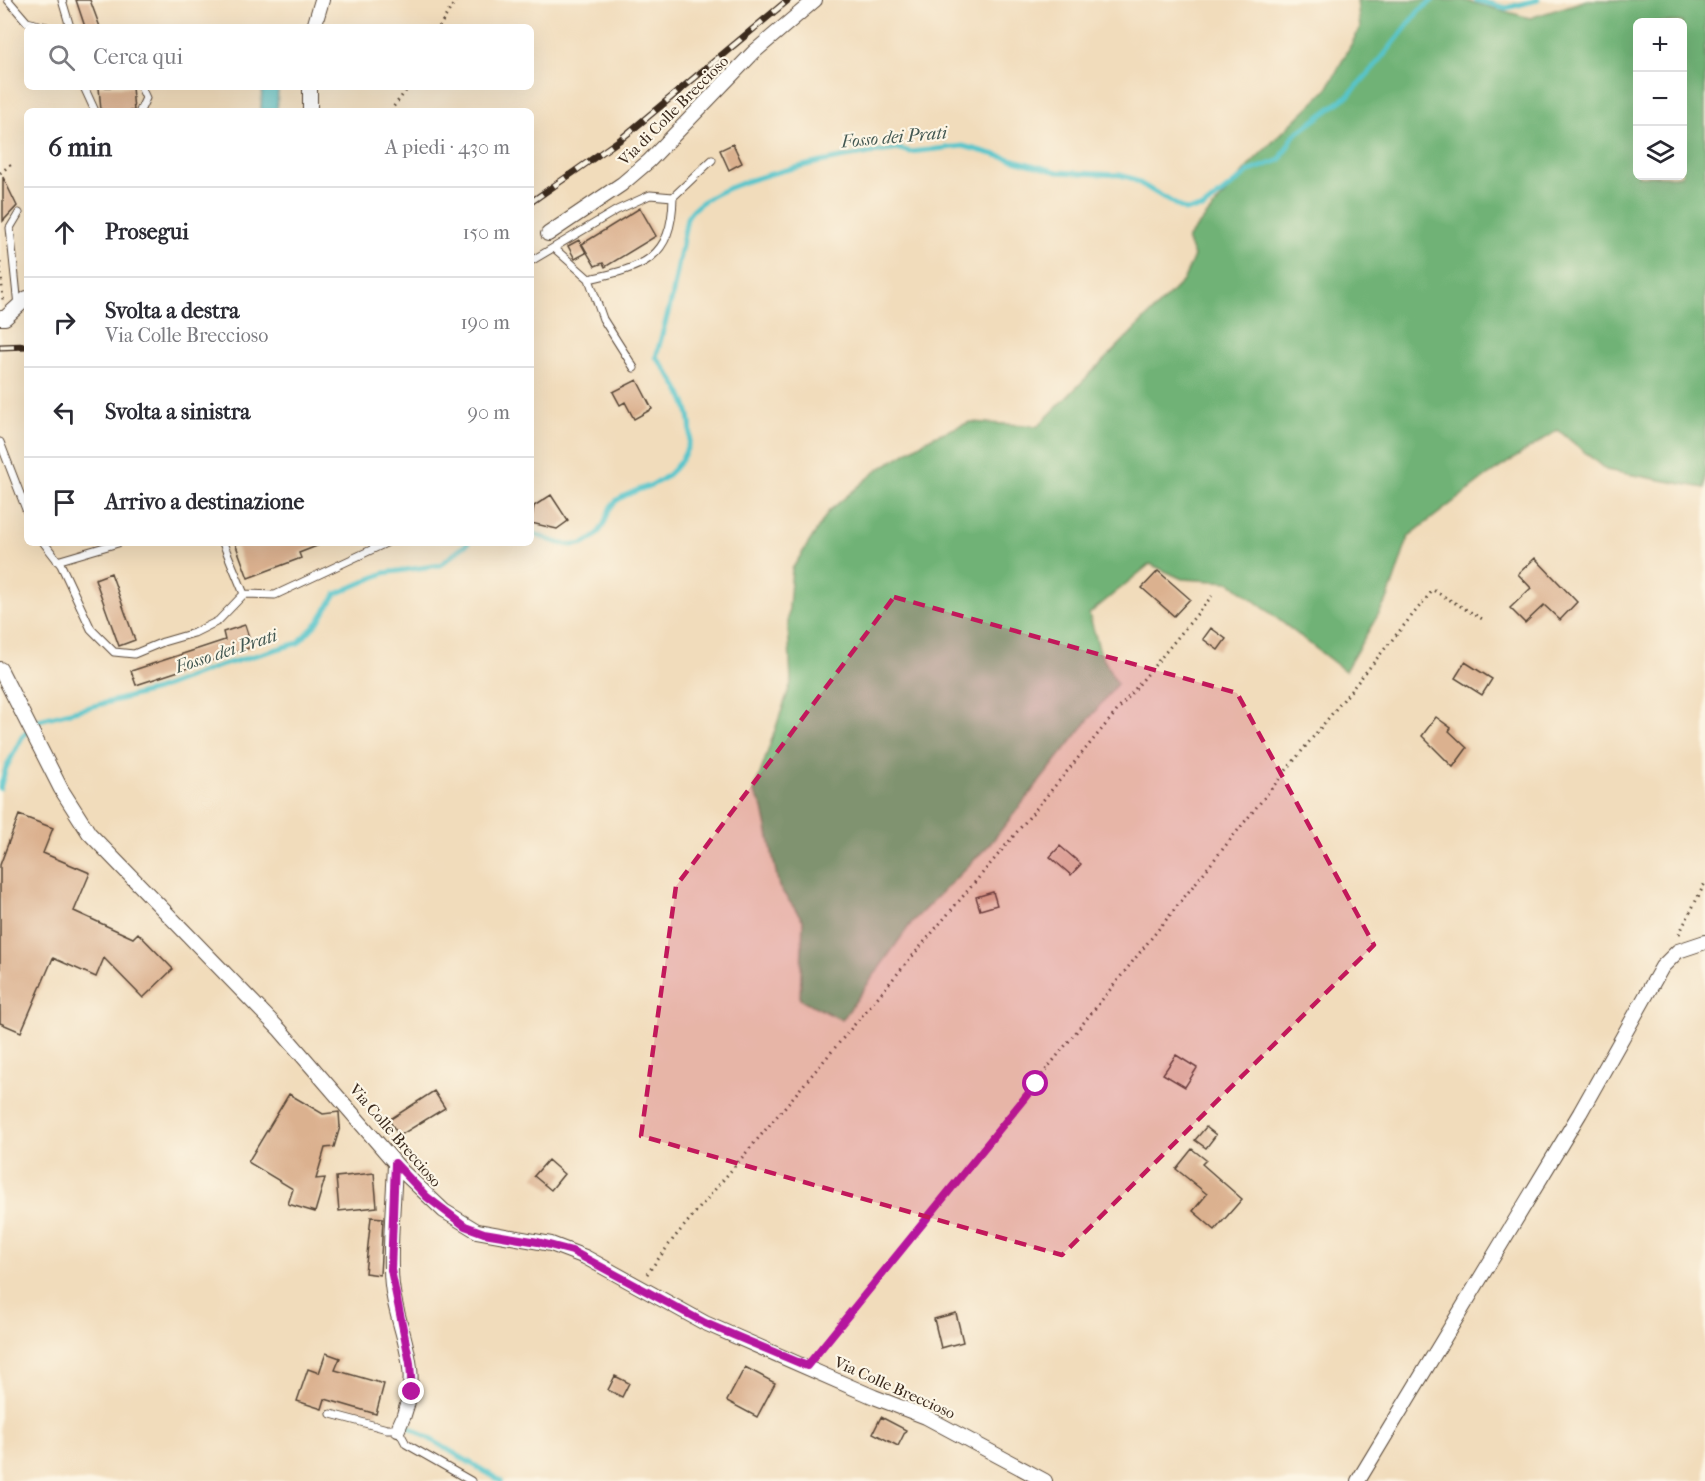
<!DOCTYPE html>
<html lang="it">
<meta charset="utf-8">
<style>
body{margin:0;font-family:"IM FELL French Canon",serif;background:#f2f2f3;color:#2b2b33}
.controls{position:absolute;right:18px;top:18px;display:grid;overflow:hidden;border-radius:9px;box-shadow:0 6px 24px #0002}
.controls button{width:54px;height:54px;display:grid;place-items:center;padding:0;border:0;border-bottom:2px solid #e1e1e2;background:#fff;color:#2b2b33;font:30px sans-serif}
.stop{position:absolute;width:18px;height:18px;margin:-14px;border:4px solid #b5179e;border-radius:50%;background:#fff}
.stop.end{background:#b5179e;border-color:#fff;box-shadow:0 2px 6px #0008}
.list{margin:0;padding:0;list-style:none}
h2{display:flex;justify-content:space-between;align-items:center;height:78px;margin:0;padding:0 24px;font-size:26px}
h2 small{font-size:20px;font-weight:400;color:#7c7c81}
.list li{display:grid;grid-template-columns:39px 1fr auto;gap:18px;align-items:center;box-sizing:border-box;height:90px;padding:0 24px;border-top:2px solid #e1e1e2}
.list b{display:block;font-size:22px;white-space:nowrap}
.list p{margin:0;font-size:20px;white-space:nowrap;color:#7c7c81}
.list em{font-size:20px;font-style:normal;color:#7c7c81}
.icon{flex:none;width:33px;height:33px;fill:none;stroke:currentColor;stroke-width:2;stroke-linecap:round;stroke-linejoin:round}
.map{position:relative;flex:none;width:1705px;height:1481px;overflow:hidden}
.search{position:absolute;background:#fff;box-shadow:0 6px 24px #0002;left:24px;top:24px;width:510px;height:66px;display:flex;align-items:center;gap:15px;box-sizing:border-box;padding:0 21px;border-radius:9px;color:#7c7c81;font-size:22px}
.panel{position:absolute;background:#fff;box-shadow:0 6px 24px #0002;left:24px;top:108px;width:510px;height:438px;border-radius:9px}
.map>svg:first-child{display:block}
.forest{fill:#6fb276;stroke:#556e4a;stroke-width:1.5;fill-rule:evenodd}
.water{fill:#57c5cb;stroke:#497874;stroke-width:1.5}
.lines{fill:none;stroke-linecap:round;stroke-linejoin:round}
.stream{stroke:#57c5cb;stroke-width:5}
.building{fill:#dbb18f}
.lane-casing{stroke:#564536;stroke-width:9}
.street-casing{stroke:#564536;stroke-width:16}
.path{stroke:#564536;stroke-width:3;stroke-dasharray:1.5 4.5;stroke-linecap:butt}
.lane{stroke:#fff;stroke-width:7}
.street{stroke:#fff;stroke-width:14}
.rail-casing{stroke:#3b2a1e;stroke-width:7}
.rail{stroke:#fcf5e5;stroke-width:4.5;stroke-dasharray:14;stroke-linecap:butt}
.route{stroke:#b5179e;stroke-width:8}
.marked{fill:#c2185b;fill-opacity:0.2;stroke:#c2185b;stroke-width:4.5;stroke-dasharray:12 8;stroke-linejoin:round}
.labels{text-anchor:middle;stroke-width:4.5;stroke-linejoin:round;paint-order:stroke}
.street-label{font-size:16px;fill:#3b2a1e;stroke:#fcf5e5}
.water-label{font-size:18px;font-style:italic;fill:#435852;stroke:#fcf5e5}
</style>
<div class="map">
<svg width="1705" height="1481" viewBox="0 0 1705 1481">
<rect width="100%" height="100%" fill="#fcf5e5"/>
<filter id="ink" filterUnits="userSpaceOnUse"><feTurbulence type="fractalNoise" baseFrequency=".0167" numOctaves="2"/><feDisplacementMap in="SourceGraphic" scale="12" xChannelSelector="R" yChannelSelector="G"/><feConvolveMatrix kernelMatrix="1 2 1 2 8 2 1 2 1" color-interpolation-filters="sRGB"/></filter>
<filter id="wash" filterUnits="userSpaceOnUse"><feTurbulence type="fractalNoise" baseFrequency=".008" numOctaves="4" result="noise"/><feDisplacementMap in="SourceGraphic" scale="24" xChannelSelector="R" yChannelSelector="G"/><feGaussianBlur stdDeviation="1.35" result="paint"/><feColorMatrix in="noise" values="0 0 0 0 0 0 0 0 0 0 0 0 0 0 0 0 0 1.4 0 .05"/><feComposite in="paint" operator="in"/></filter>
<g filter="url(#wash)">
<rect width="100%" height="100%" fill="#f1dcbb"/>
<path class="forest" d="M 1357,0 L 1463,0 L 1530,18 L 1587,0 L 1705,0 L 1705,488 L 1606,470 L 1558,430 L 1487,476 L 1409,536 L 1388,598 L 1345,671 L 1230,582 L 1182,579 L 1150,564 L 1089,614 L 1100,652 L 1117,684 L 990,844 L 912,922 L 842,1020 L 800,999 L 803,920 L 779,887 L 763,808 L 754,792 L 791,683 L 788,620 L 792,569 L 829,511 L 879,469 L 932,437 L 970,422 L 1038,426 L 1183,281 L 1194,256 L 1187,239 L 1252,162 L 1327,89 L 1360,28 ZM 1638,22 L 1682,22 L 1682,176 L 1638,176 Z"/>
<path class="water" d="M 262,87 L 278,87 L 277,111 L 261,111 Z"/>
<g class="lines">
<path class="stream" d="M 1476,0 L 1506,8 L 1538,0
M 531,532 C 553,543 584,556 601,529 C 608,520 606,509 616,501 C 632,489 654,488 669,474 C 710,436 685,392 656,357 L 672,298 L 687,218 C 707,178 856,154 900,149 L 910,152 L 963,146 L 1058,172 L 1120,175 L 1131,178 L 1185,210 L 1203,208 L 1250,171 L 1280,160 L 1294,135 L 1349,95 L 1381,59 L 1419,11 L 1433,0
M 0,788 L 6,768 L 22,737 L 39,720 L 156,690 L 219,666 L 298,643 L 318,622 L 336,594 L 384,573 L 440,565 L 468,543
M 408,1426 L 501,1481"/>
</g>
<g id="blocks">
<path class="building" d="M 76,0 L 90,0 L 100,27 L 85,27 Z
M 99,87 L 132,87 L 134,111 L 101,111 Z
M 733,144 L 742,163 L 729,170 L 720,150 Z
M 3,177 L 17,206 L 3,221 Z
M 640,208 L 656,236 L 605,267 L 603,263 L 595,266 L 582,244 Z
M 579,240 L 586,253 L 575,259 L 568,246 Z
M 637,380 L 652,409 L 634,419 L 625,402 L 620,405 L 613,392 Z
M 551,495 L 568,521 L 557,529 L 531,523 L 534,506 Z
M 235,543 L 322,543 L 322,544 L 299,553 L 301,558 L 248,578 Z
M 1535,558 L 1577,602 L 1560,620 L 1544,605 L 1525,623 L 1510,608 L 1531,588 L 1518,574 Z
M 1158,571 L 1190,599 L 1174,616 L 1142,588 Z
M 111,573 L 135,640 L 119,646 L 95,579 Z
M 245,625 L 252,647 L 136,685 L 131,671 L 225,640 L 223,632 Z
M 1211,628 L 1226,639 L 1218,650 L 1203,639 Z
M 1465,662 L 1492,679 L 1482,695 L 1455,678 Z
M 1436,717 L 1451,728 L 1449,731 L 1467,748 L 1453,767 L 1422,736 Z
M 19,815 L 53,828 L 43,853 L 90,873 L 74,911 L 133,938 L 138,933 L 173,969 L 143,998 L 104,958 L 96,977 L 53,958 L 21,1032 L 0,1023 L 0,865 Z
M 1060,846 L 1081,864 L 1071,875 L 1050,857 Z
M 993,892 L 997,905 L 980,910 L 976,897 Z
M 1176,1055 L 1197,1068 L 1185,1087 L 1163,1074 Z
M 434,1091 L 445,1108 L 399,1136 L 389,1120 Z
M 289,1094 L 323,1114 L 339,1112 L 340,1127 L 334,1147 L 325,1148 L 316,1179 L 325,1178 L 315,1212 L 288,1204 L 293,1189 L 248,1162 Z
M 1206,1127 L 1216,1135 L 1206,1148 L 1195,1140 Z
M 1192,1149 L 1206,1160 L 1202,1164 L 1242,1199 L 1215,1230 L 1193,1211 L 1207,1194 L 1176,1169 Z
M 548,1160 L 564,1174 L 551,1190 L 534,1176 Z
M 374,1173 L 377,1207 L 339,1211 L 336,1177 Z
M 371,1217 L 383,1218 L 380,1275 L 365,1273 Z
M 956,1313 L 963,1342 L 941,1348 L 934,1319 Z
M 326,1353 L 340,1358 L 335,1370 L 384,1384 L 376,1414 L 325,1399 L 322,1409 L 297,1401 L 308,1369 L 319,1373 Z
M 745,1367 L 775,1383 L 757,1417 L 727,1401 Z
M 615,1376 L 629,1383 L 622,1397 L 608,1390 Z
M 881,1417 L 906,1430 L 898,1446 L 873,1433 Z"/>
</g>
</g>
<g filter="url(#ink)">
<use href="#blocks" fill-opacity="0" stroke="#564536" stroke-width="1.5"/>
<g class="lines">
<defs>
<path id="lane" d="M 8,0 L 27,22 L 47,27
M 62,0 L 70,27
M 84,87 L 95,111
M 140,111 L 146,98 L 141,87
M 673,197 L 712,160
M 554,248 L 589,279 L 603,319 L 634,368
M 531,261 L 617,210 L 650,195 L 673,197 C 672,260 643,267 589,279
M 18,306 L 10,228 L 19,213
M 0,442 L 27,512
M 44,543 L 61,565 L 91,629 L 114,652 L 134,654 L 163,642 L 194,633 L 218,621 L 244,594 L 275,595 L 386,543
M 223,543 L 244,594
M 57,561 L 118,543
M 331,1414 L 387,1429 L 398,1429 L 406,1444 L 471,1481"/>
<path id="street" d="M 314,27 L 322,0
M 310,111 L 310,87
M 548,234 L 622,184 L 649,161 L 754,52 L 815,0
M 0,318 L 5,318 L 27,298
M 0,669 L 61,789 L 89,833 L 280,1030 L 402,1171 L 444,1211 L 477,1231 L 551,1244 L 585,1257 L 705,1323 L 874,1397 L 926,1417 L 1045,1481
M 395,1163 C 394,1198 390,1233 391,1268 C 391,1329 430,1365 398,1429
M 1358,1481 L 1580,1113 L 1662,967 L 1678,951 L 1705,942"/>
</defs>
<use href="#lane" class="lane-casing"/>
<use href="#street" class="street-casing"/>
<path class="path" d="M 439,27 L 456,0
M 390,111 L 409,87
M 0,173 L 13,163
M 0,262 L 3,300
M 1679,934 L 1705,883
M 647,1274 L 674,1238 L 997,856 L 1212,596
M 816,1355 C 1023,1101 1225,843 1433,590 L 1484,620"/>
<use href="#lane" class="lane"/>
<use href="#street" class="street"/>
<defs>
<path id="rail" d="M 531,202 L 621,139 L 788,0
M 0,347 L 27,346"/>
</defs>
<use href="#rail" class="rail-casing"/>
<use href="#rail" class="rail"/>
</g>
</g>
<g class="lines" filter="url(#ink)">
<path class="route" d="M 412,1392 L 410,1363 L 391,1270 L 395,1163 L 427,1197 L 465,1226 L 484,1233 L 538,1242 L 572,1251 L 705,1323 L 807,1366 L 1036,1084"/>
</g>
<path class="marked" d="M 894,597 L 1237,693 L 1374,945 L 1062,1255 L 641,1136 L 676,886 Z"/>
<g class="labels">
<g class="street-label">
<text transform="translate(673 110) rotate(-45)" y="6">Via di Colle Breccioso</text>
<text transform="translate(396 1135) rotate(49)" y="6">Via Colle Breccioso</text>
<text transform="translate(895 1387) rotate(24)" y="6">Via Colle Breccioso</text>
</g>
<g class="water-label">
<text transform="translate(894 137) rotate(-5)" y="6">Fosso dei Prati</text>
<text transform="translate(226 651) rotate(-18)" y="6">Fosso dei Prati</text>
</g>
</g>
</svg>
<div class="controls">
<button>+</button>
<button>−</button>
<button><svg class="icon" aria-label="layers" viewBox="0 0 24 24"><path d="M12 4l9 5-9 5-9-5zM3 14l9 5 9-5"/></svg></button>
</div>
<div class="stop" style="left:1036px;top:1084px"></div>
<div class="stop end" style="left:412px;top:1392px"></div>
<div class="search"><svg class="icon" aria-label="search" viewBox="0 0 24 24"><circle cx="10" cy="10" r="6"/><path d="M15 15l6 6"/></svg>Cerca qui</div>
<section class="panel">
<h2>6 min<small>A piedi · 430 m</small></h2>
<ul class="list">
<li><svg class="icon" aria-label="ahead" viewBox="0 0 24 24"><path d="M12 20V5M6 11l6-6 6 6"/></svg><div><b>Prosegui</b></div><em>150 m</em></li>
<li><svg class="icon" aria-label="right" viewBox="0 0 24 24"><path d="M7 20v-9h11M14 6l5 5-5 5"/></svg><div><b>Svolta a destra</b><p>Via Colle Breccioso</p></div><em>190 m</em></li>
<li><svg class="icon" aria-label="left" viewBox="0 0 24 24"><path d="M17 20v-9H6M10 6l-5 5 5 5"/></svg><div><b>Svolta a sinistra</b></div><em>90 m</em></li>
<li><svg class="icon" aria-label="arrive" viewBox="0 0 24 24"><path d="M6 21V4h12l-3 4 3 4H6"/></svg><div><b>Arrivo a destinazione</b></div></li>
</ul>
</section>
</div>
